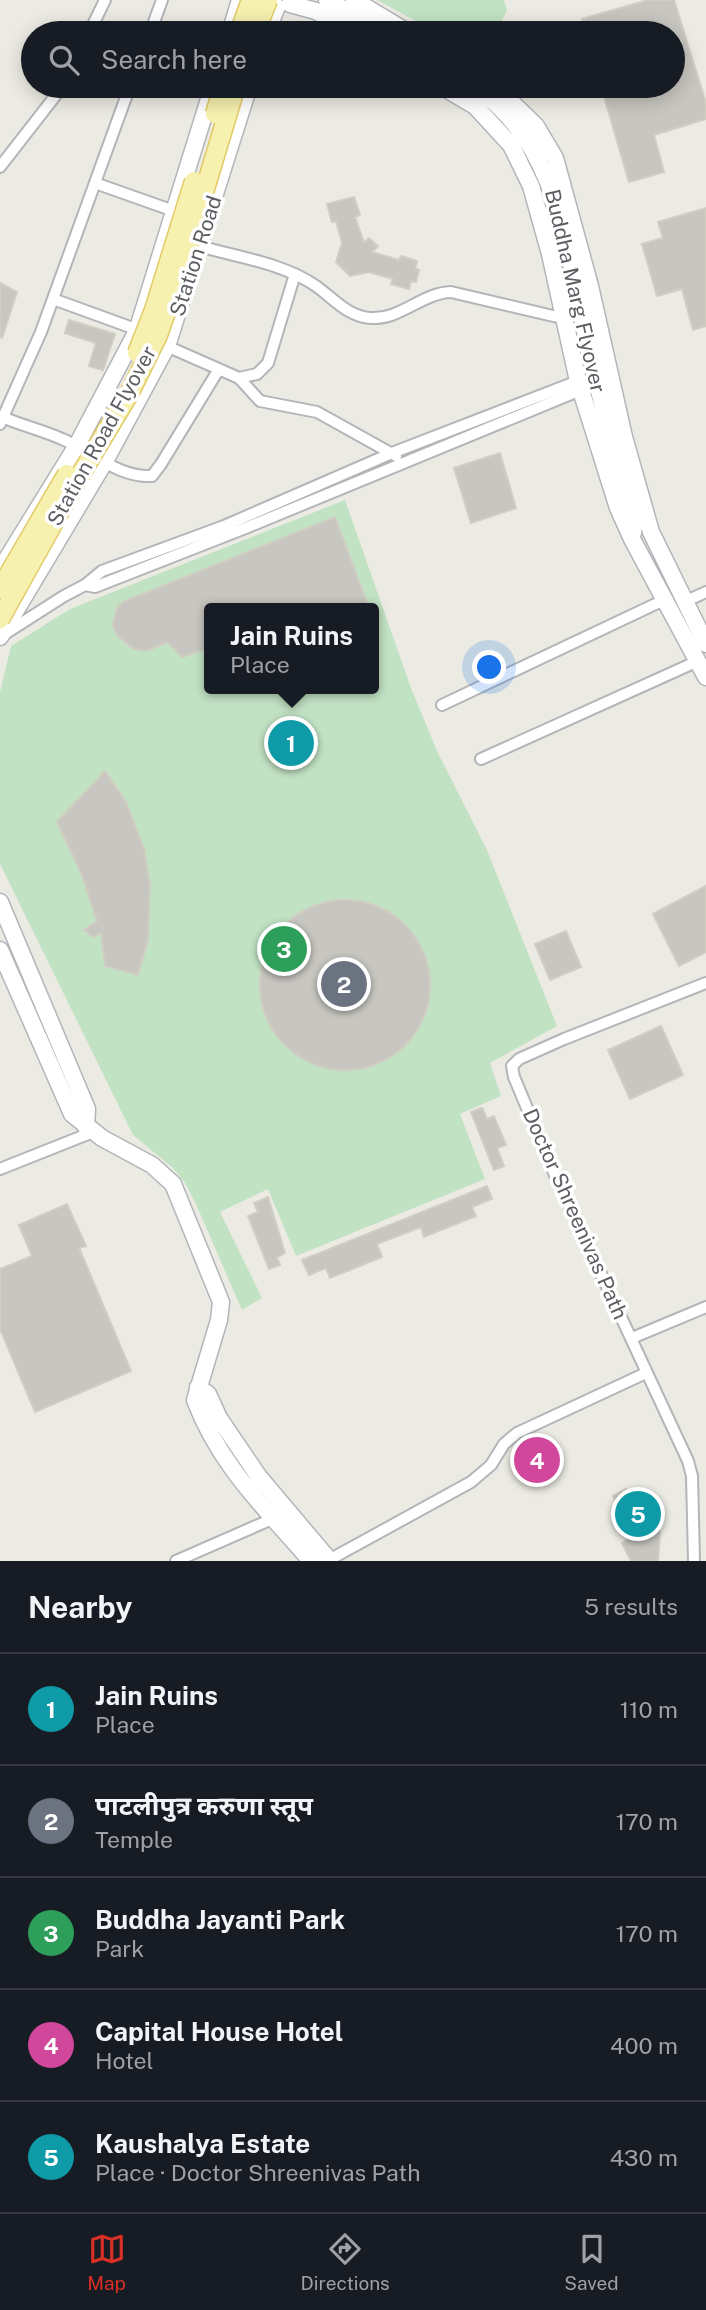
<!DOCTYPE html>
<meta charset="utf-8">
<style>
body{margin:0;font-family:"Public Sans","Noto Sans Devanagari",sans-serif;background:#20242c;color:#f1f3f6}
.you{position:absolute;left:490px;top:668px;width:24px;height:24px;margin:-18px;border:5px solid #fff;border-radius:50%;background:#1a73e8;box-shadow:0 0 0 10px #1a73e833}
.badge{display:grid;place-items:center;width:46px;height:46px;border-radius:50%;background:#d93025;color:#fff;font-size:23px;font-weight:700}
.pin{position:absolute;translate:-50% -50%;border:4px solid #fff;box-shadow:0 2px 7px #0006}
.popup{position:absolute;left:204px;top:603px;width:175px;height:91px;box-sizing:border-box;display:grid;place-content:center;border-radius:7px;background:#171b24;filter:drop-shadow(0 2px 5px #0005);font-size:23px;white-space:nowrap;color:#9ea1a6}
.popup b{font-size:26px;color:#f1f3f6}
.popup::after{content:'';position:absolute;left:50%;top:100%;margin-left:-14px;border:14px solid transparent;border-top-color:#171b24}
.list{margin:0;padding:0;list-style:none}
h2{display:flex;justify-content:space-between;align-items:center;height:91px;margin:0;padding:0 28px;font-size:30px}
h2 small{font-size:23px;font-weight:400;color:#9ea1a6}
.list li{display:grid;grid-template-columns:46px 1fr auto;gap:21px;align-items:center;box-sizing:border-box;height:112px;padding:0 28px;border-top:2px solid #363941}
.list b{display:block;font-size:26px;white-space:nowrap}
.list p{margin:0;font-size:23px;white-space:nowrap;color:#9ea1a6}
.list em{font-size:23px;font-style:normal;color:#9ea1a6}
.icon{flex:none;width:38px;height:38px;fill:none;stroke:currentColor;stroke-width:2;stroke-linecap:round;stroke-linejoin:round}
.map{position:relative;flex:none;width:706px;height:1561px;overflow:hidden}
.search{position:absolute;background:#171b24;box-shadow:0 4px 18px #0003;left:21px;right:21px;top:21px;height:77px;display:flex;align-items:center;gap:18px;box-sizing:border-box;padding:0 24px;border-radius:38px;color:#9ea1a6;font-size:26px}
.sheet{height:651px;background:#171b24}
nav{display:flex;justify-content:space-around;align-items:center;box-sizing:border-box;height:98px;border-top:2px solid #363941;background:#171b24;font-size:19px;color:#9ea1a6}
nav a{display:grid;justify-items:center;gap:4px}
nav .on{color:#d93025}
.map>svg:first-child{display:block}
.green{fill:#c2e2c4;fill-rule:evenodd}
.building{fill:#c8c6c0;stroke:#d0cdc2;stroke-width:2}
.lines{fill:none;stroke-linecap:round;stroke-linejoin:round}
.minor-casing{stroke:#b3b5b9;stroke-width:14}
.secondary-casing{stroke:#b2b5b9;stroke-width:19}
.minor{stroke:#fff;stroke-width:10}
.secondary{stroke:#fff;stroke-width:16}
.primary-bridge-casing{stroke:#e3ca66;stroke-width:21;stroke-linecap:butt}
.primary-bridge{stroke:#f6f1ae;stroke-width:18}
.labels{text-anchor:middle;stroke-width:7;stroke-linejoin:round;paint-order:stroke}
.street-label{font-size:21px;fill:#5b5e62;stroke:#fff}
</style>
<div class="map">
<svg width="706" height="1561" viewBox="0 0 706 1561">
<rect width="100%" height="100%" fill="#ecebe3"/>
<path class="green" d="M 377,0 L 504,0 L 507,10 L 496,33 L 438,33 Z
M 345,500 L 411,688 L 437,751 L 487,850 L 557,1026 L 490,1063 L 501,1096 L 460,1114 L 485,1179 L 296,1256 L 268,1189 L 220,1212 L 262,1298 L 242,1310 L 195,1202 L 185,1183 L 173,1168 L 133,1135 L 0,864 L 0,692 L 11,646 L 70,609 ZM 209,608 L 373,608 L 373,689 L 209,689 Z"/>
<path class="building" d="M 648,0 L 674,0 L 706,103 L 706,119 L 654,135 L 664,172 L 629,182 L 601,86 L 673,86 L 673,33 L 586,33 L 582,19 Z
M 354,197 L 360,215 L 355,217 L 364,243 L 369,238 L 378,246 L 372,252 L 399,260 L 401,256 L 417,261 L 415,269 L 419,270 L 416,282 L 411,281 L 409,289 L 391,284 L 393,279 L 369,272 L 350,276 L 336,262 L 342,243 L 336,221 L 332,222 L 327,204 Z
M 706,208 L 706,326 L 693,330 L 682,289 L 657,296 L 642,244 L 663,238 L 658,222 Z
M 0,283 L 17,292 L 2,338 L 0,337 Z
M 69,320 L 115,334 L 103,370 L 89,366 L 96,343 L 65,333 Z
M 500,453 L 516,508 L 471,523 L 454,468 Z
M 335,517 L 369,608 L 209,608 L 209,648 L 182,657 L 167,642 L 147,651 L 134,649 L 117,636 L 113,625 L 117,607 L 125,601 Z
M 105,771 L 126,802 L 144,849 L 150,884 L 148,939 L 138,975 L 105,966 L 101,933 L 93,937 L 84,930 L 97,921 L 82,875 L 57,822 Z
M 706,886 L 706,952 L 679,966 L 653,914 Z
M260 985a85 85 0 1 1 170 0a85 85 0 1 1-170 0Z
M 566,931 L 581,967 L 550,980 L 535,944 Z
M 661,1026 L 683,1075 L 630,1099 L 608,1050 Z
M 482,1108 L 487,1119 L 494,1116 L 506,1145 L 497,1148 L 504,1166 L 494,1170 L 471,1112 Z
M 487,1186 L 492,1199 L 472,1207 L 476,1216 L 424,1237 L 421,1227 L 377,1244 L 382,1257 L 330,1278 L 326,1268 L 309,1275 L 302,1260 Z
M 268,1197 L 285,1253 L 277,1257 L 280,1265 L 269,1269 L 248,1216 L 258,1212 L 254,1203 Z
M 67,1204 L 86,1246 L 79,1248 L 131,1371 L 35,1412 L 0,1329 L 0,1269 L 32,1256 L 19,1225 Z
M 626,1489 L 630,1496 L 644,1490 L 660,1532 L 658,1561 L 631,1561 L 622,1543 L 634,1535 L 613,1496 Z"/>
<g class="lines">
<defs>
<path id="minor" d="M 89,33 L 105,0
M 150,33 L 162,0
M 0,167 L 63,86
M 95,183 L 174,211
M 199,246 C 237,257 283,263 316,286 C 333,298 348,317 371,318 C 400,320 422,293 451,292 L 566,319
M 53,299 L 130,327 L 142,333
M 162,344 L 239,378 L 260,401 L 317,412 L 396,456
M 239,378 L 257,374 L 268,363 L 295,274
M 0,416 C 20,425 42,430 62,439 C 92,451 118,478 152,476 L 161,464 L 219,369
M 0,424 L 41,332 L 130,86
M 85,585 L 95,587 L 248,527 L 581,390
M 684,602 L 706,592
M 3,635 L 64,596 L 85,585 L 102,571 L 224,526 L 392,453 L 578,381
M 442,705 L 664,600
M 481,759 L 698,661
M 0,1169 L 93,1132
M 632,1338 L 706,1307
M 329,1560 L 471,1482 L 491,1465 L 504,1444 L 517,1433 L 646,1373
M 176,1561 L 272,1519
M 694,1561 L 692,1476 L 688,1461 L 555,1175 L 514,1077 L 512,1066 L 519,1059 L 564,1039 L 706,983"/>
<path id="secondary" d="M 327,0 L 387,33
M 354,0 L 409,33
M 290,4 L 316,11 L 354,33
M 230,33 L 240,0
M 266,33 L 277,7
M 441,86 L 475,106 L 511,145 L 531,186 L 550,254 L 578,381 L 618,508 L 632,539 L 706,677
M 473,86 C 560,143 567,252 588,345 C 602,404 616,462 635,520 L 633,533
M 495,86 L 536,126 L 555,158 L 590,286 L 624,437 L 651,532 L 706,644
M 0,570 L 76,447 L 137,331 L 213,86
M 0,637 L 104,463 L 167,346 L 249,86
M 0,902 L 87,1109 L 86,1127
M 0,950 L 72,1114 L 102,1138 L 152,1165 L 173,1184 L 221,1302 L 219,1320 L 195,1400 C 219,1465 267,1510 311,1561
M 198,1387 L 208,1394 L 219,1418 L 259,1477 L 330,1561"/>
</defs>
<use href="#minor" class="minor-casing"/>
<use href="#secondary" class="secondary-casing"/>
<use href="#minor" class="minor"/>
<use href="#secondary" class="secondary"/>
<defs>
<path id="primary-bridge" d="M 239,33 L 251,0
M 255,33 L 268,0
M 215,114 L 223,86
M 137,353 L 154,310 L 194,181
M 0,589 L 67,474
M 0,619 L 79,477 L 129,394 L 158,335 L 181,269 L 236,86"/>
</defs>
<use href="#primary-bridge" class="primary-bridge-casing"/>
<use href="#primary-bridge" class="primary-bridge"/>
</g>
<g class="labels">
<g class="street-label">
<text transform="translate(196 256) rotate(-72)" y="7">Station Road</text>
<text transform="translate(575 291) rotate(77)" y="7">Buddha Marg Flyover</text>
<text transform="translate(102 436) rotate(-61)" y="7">Station Road Flyover</text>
<text transform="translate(575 1214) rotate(66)" y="7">Doctor Shreenivas Path</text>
</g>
</g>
</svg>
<div class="you"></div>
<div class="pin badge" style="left:291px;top:743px;background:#0f9aa8">1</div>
<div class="popup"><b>Jain Ruins</b>Place</div>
<div class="pin badge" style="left:344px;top:984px;background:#6b7280">2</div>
<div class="pin badge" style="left:284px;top:949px;background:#2e9e5b">3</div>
<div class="pin badge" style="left:537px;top:1460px;background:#d1479c">4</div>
<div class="pin badge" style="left:638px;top:1514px;background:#0f9aa8">5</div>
<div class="search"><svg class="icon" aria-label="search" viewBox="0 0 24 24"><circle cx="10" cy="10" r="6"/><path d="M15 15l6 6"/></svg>Search here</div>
</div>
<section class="sheet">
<h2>Nearby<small>5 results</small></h2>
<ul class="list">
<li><span class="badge" style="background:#0f9aa8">1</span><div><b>Jain Ruins</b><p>Place</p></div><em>110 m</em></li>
<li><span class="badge" style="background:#6b7280">2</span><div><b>पाटलीपुत्र करुणा स्तूप</b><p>Temple</p></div><em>170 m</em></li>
<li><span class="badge" style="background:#2e9e5b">3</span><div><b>Buddha Jayanti Park</b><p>Park</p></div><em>170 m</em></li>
<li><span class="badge" style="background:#d1479c">4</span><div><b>Capital House Hotel</b><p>Hotel</p></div><em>400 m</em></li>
<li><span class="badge" style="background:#0f9aa8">5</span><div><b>Kaushalya Estate</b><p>Place · Doctor Shreenivas Path</p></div><em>430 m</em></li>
</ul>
</section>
<nav>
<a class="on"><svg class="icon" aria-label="map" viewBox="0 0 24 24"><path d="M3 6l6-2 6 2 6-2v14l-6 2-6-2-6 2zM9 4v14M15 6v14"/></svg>Map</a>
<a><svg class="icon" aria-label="directions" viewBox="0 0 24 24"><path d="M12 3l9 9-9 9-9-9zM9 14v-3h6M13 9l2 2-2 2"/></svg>Directions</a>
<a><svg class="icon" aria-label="saved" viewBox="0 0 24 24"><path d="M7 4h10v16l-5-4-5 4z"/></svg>Saved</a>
</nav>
